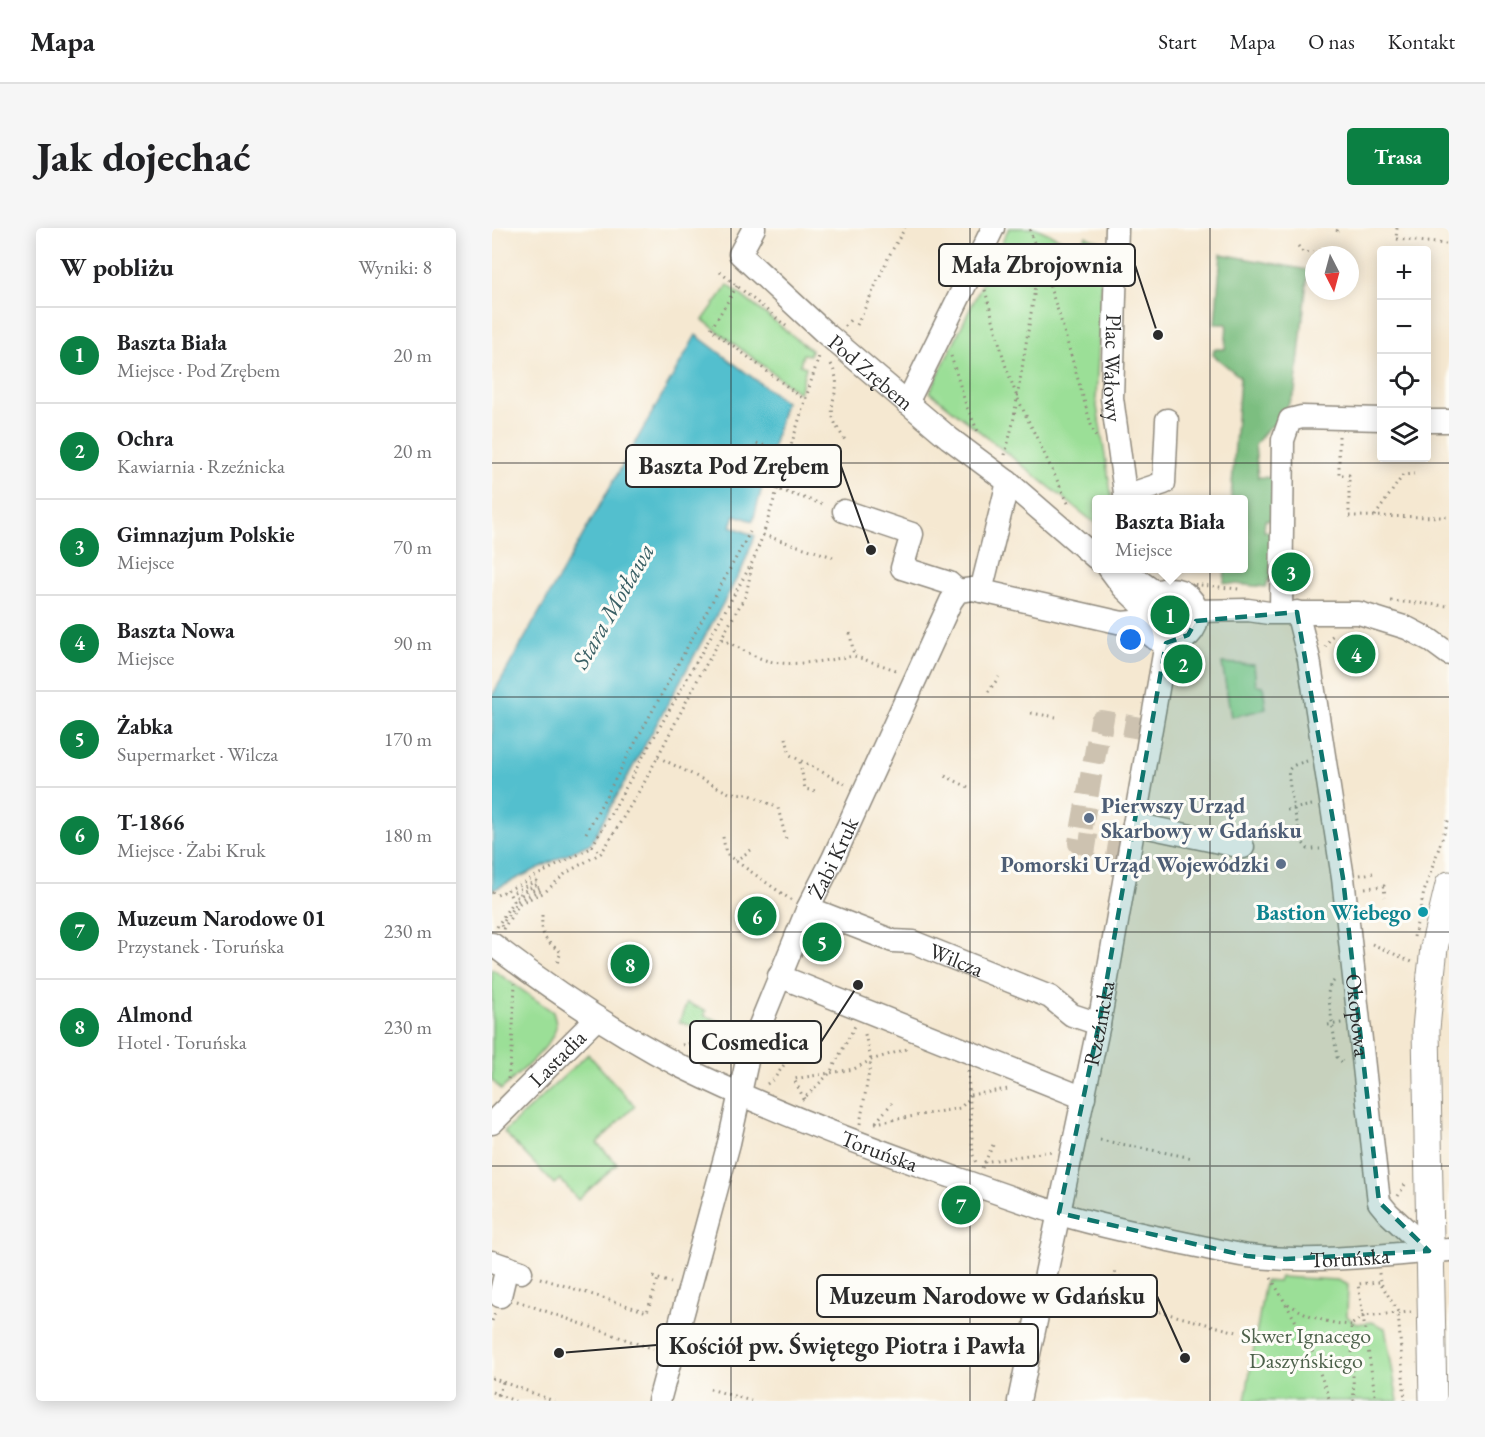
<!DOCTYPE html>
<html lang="pl">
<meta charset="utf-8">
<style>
body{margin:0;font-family:"EB Garamond",serif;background:#f6f6f6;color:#202124}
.controls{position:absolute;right:18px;top:18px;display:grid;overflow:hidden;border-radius:6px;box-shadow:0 3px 15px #0003}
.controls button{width:54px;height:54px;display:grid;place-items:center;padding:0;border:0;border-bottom:2px solid #e0e0e0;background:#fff;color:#202124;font:30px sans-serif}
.compass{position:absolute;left:813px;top:18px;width:54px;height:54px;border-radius:50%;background:#fff;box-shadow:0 3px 15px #0003;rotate:174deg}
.you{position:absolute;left:639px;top:412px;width:21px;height:21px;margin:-15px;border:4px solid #fff;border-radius:50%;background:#1a73e8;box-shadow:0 0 0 9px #1a73e833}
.badge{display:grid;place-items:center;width:39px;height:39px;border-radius:50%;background:#0b8043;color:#fff;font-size:20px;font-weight:700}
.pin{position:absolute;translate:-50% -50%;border:3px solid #fff;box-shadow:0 2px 6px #0006}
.popup{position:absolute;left:600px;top:267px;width:156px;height:78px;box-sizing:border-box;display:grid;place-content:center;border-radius:6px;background:#fff;filter:drop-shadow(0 2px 4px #0005);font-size:20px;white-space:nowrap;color:#757577}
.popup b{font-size:22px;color:#202124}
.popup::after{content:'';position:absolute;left:50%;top:100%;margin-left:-12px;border:12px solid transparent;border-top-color:#fff}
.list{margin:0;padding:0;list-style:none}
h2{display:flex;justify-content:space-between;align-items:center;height:78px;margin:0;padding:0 24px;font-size:26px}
h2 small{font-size:20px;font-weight:400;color:#757577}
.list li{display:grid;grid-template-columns:39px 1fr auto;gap:18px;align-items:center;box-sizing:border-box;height:96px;padding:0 24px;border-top:2px solid #e0e0e0}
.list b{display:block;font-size:22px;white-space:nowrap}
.list p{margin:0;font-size:20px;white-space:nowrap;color:#757577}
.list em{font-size:20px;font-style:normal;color:#757577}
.icon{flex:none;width:33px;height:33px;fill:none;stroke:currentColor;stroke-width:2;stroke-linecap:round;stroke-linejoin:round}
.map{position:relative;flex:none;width:957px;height:1173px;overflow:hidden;border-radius:6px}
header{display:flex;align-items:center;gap:36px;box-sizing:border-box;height:84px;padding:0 30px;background:#fff;border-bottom:2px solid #e0e0e0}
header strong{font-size:28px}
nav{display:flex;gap:33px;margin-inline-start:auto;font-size:21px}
.intro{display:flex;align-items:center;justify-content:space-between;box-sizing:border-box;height:144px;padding:0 36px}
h1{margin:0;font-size:42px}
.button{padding:15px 27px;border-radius:6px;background:#0b8043;color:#fff;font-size:21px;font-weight:700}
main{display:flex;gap:36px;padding:0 36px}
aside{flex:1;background:#fff;border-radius:6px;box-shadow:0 3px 15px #0003}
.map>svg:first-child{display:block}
.green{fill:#9bdf97;stroke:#638561;stroke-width:1.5}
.forest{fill:#7cbe80;stroke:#547456;stroke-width:1.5}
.water{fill:#53bfce;stroke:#3f757c;stroke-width:1.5}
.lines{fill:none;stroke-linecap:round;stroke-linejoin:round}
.minor-tunnel{stroke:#cdc2b0;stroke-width:22;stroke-dasharray:22 11;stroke-linecap:butt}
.minor-casing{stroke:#908a7e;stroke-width:25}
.major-casing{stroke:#908a7e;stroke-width:29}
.path{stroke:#908a7e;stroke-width:3;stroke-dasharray:1.5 4.5;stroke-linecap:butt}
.minor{stroke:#fff;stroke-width:22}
.major{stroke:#fff;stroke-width:27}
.major-bridge-casing{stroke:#908a7e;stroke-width:29;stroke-linecap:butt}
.path-bridge{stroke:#908a7e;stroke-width:3;stroke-dasharray:1.5 4.5;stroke-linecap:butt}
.major-bridge{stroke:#fff;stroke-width:27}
.marked{fill:#0f766e;fill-opacity:0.2;stroke:#0f766e;stroke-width:4.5;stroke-dasharray:12 8;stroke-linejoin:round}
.grid{fill:none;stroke:#2b2b2b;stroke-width:1.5;stroke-opacity:0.55}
.service-dot{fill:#5c6f8a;stroke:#fdfcf7;stroke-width:2}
.culture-dot{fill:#0f9aa8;stroke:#fdfcf7;stroke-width:2}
.labels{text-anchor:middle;stroke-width:6;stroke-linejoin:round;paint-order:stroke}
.street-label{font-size:22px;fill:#2b2b2b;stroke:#fdfcf7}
.service-label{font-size:22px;font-weight:bold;fill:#4e5e75;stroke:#fdfcf7;text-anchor:start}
.culture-label{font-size:22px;font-weight:bold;fill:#0d838f;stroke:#fdfcf7;text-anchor:end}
.park-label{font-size:22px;fill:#4d614b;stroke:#fdfcf7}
.water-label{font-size:24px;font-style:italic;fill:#395f64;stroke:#fdfcf7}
.leader{fill:none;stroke:#2b2b2b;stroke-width:2}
.callout-dot{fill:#2b2b2b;stroke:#fdfcf7;stroke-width:2}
.callout{fill:#fdfcf7;stroke:#2b2b2b;stroke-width:2}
.callout-label{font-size:24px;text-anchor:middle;font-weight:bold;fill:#2b2b2b}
</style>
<header>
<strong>Mapa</strong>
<nav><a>Start</a><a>Mapa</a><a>O nas</a><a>Kontakt</a></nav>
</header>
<div class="intro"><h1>Jak dojechać</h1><a class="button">Trasa</a></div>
<main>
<aside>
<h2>W pobliżu<small>Wyniki: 8</small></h2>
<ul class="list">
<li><span class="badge">1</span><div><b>Baszta Biała</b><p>Miejsce · Pod Zrębem</p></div><em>20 m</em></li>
<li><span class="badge">2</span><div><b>Ochra</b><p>Kawiarnia · Rzeźnicka</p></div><em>20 m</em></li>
<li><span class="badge">3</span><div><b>Gimnazjum Polskie</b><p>Miejsce</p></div><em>70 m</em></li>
<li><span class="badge">4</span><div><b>Baszta Nowa</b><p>Miejsce</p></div><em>90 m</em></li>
<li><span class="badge">5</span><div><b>Żabka</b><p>Supermarket · Wilcza</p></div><em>170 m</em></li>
<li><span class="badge">6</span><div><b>T-1866</b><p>Miejsce · Żabi Kruk</p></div><em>180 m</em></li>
<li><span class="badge">7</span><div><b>Muzeum Narodowe 01</b><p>Przystanek · Toruńska</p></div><em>230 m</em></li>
<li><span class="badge">8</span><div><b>Almond</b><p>Hotel · Toruńska</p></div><em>230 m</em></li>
</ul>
</aside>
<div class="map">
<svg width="957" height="1173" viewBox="0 0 957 1173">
<rect width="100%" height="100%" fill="#fdfcf7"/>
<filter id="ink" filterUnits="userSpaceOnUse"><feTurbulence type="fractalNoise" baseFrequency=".0167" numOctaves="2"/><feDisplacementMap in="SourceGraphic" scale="12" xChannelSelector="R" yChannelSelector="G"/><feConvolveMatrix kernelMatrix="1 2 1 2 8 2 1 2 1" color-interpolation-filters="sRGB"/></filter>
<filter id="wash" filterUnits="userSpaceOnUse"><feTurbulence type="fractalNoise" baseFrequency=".008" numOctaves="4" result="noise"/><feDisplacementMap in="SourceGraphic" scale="24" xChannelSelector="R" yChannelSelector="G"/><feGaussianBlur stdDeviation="1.35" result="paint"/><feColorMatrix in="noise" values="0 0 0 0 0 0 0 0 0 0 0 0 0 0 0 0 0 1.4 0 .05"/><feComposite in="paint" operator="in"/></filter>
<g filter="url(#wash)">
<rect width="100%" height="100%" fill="#f5e8d1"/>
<path class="green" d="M 517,0 L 544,0 L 587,19 L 594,8 L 611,15 L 604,172 L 620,271 L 604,272 L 604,296 L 438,164 Z
M 236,57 L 319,122 L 318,127 L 311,126 L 308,137 L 314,139 L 307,165 L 211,92 Z
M 730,435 L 762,437 L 764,457 L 771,458 L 774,481 L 739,489 Z
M 0,741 L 61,784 C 62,788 64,793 64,798 C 62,818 24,847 9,862 L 0,852 Z
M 195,775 L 214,783 L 212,787 L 246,801 L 234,806 L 187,794 Z
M 96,826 L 143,878 L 105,915 L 125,936 L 86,972 L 68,951 L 62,956 L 12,904 Z
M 788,1049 L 845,1052 L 856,1057 L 855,1088 L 864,1096 L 880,1094 L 893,1100 L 906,1173 L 753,1173 L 773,1053 L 786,1054 Z"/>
<path class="forest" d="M 729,26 L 816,42 L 803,164 L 785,196 L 776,200 L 763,217 L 766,249 L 783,250 L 784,292 L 773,292 L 772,303 L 783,304 L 779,351 L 776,353 L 774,359 L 732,355 L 733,341 L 752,340 L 752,272 L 739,271 L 748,149 L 721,127 L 722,121 L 733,121 L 735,96 L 723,96 Z"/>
<path class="water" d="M 204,107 L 293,174 L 261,293 L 243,287 L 239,298 L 263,308 L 250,341 L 99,615 L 1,662 L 0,468 Z"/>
</g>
<g filter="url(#ink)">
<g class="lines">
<path class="minor-tunnel" d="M 637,623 L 587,615 L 609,493 L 659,502"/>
<defs>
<g id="minor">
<path id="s1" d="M 262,0 L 248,26 L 332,104 L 457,210 L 516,254 L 604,330"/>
<path id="s2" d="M 625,0 L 620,170 L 634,272"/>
<path d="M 415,175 L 501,0"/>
<path d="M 934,193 L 957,193"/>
<path d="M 633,268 L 672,255 L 675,192"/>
<path d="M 352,283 L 420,306 L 410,340 L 457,355 L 466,363"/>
<path d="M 617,340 L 631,359 L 652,379"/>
<path d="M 619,342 L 636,345 L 664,365"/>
<circle cx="678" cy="388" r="27"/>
<path d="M 489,363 L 516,254"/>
<path d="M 704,383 L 756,382 L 777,385 L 867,385 L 915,400 L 938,412 L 957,426"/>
<path d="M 789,384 L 791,212 L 798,192 L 810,189 L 890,191"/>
<path id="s3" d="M 805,384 L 817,431 L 851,650 L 887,974 L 896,985 L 937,1023"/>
<path d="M 642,596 L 751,619"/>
<path id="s4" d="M 316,680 L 401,713 L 421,714 L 518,753 L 558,769 L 580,787 L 607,796"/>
<path id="s5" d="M 0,716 C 60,762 123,804 190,839 C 281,884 377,920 472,953 C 503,964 534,975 565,985 C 608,998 652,1007 696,1016 C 716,1020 736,1025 756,1028 C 822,1036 891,1027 957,1022"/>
<path d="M 287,748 L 592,870"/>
<path id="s6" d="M 0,895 L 105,790"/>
<path d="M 0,1034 L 29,1044"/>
<path d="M 8,1068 L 15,1039"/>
<path id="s7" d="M 167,1173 L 237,915 L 257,824 L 316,680 L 341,631 L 459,373 L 466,363 L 481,361 L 630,395 L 651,393"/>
<path id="s8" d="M 527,1173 L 607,796 L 674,415"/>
</g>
<path id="major" d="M 942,720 L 957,657
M 939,747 L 934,801 L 941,1173"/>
</defs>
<use href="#minor" class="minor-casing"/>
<use href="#major" class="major-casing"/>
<path class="path" d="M 905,0 L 904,11 L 954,16
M 845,3 L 846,0
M 806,18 L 811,24 L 822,25
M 546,24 L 568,89 L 600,200 L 605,212
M 228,44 L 294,98
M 245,58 L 219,101 L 313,172
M 493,62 L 513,136 L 525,169 L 577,277
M 365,97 L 398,26 L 413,0
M 353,98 L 359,91
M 459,128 L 474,177 L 487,206
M 339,136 C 352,162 337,166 341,189 C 343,198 350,207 355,215
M 847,208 L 847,247 L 857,247 L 857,288 L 957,289
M 513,227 L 521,195 L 542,67 L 545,23 L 537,0
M 274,250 L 283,220
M 279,252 L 288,222 L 264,215 L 256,245 L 279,252 L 285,261 L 333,277
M 883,288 L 911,247 L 922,246
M 271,307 L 341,329
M 679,354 L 747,361
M 899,373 L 957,378
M 358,405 L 362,428 L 407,443
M 230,411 C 244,418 258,427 273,432 C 298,440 336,432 362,428
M 833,419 L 839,409 L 843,406
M 496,464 L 507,449
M 539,485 L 564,489
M 294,510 L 298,527 L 355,557
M 166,529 L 237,565 L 256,566 L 286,580 L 295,615
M 815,533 C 809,535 801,536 797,542 C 794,548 807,605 810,614 L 816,621 L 828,621
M 308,534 L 313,561 L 325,563
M 453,548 L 476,559
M 795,582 L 820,577
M 94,605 L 258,304
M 231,609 L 234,626 L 299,672
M 100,618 L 109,625
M 243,633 L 259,622
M 868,647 L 881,645
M 873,660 L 892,658 L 893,669
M 0,664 L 5,667 L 16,662
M 50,687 C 49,708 52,712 69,724 L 64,738
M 9,698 L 25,673 L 49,662 L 48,659 L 25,669 L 24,667 L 46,656 L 44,653 L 18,666
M 5,699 L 21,673 L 16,662 L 99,620 L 120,584 L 261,333 L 271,307 L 328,125
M 11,701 L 28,675 L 53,664 L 74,645 L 109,625 L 114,618 L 152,555 L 207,449 L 254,367 L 260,338
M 880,716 L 920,734
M 842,753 L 838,757 L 836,765 L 845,829 L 853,837
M 836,797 L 850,795
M 190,817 L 243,806
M 207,826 L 219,813
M 476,843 L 481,927 L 485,937
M 16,851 L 20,822 L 23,755
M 275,856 L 282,851 L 294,834
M 478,867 L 516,861
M 312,871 L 302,851 L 362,841 L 379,832 L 415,821
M 310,872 L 338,845 L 363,798
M 384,894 L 400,875
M 383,895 L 468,880 L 478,870
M 368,896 L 379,832 L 372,802
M 608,912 L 701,930
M 492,934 L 561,923
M 490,940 L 502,915
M 906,968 L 915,953
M 623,1044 C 634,1055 644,1061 642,1077 L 745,1104
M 887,1045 L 888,1054 L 906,1084 L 913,1173
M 161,1049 L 179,1055
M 48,1050 L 155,1084 L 166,1051
M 779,1050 L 819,1120 L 838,1173
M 620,1062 L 623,1044
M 25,1073 L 161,1121
M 796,1076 C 818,1089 833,1095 859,1097
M 0,1093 L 3,1085
M 0,1150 L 62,1173
M 218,1161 L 259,1173
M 0,1164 L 23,1173
M 6,1167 L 11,1154
M 862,1173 L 859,1097 L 871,1088 L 919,1084
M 884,1173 L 866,1056 L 888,1054"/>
<use href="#minor" class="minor"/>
<use href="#major" class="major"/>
<defs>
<path id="major-bridge" d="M 939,747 L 942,720"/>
</defs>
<use href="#major-bridge" class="major-bridge-casing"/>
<path class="path-bridge" d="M 922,709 L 932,664 L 957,590"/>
<use href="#major-bridge" class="major-bridge"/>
</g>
</g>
<path class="marked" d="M 805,384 L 851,650 L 887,974 L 937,1023 L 794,1031 L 755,1028 L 567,985 L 607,796 L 674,415 L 696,407 L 704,393 Z"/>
<path class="grid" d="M 239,0 L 239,1173M 478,0 L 478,1173M 718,0 L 718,1173M 0,235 L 957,235M 0,469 L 957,469M 0,704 L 957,704M 0,938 L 957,938"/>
<g class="service-dot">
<circle cx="597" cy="590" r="6"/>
<circle cx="789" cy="636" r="6"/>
</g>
<circle class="culture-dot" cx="931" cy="684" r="6"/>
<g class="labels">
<g class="street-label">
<text dy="8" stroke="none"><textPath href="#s2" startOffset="140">Plac Wałowy</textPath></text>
<text dy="8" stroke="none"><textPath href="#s1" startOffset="206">Pod Zrębem</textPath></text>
<text dy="8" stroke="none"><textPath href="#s7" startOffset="572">Żabi Kruk</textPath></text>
<text dy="8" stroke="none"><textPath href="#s4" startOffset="158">Wilcza</textPath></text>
<text dy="8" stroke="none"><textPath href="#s3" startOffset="408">Okopowa</textPath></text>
<text dy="8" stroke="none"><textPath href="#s8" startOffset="386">Rzeźnicka</textPath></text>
<text dy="8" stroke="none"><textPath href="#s6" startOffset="92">Lastadia</textPath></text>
<text dy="8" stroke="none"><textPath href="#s5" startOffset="441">Toruńska</textPath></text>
<text dy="8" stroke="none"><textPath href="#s5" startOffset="927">Toruńska</textPath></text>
</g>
<g class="service-label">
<text x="609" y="585">Pierwszy Urząd<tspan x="609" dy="25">Skarbowy w Gdańsku</tspan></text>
<text x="777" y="644" text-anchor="end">Pomorski Urząd Wojewódzki</text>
</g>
<g class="culture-label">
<text x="919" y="692">Bastion Wiebego</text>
</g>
<g class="park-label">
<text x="814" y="1115">Skwer Ignacego<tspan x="814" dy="25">Daszyńskiego</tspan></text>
</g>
<g class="water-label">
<text transform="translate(121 378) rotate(-60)" y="8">Stara Motława</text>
</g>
</g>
<path class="leader" d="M666 107L643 37M379 322L349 238M366 757L329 814M693 1130L665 1068M67 1125L165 1117"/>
<g class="callout-dot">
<circle cx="666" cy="107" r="6"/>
<circle cx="379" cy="322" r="6"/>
<circle cx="366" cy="757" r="6"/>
<circle cx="693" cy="1130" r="6"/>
<circle cx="67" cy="1125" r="6"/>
</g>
<g class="callout">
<rect x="447" y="16" width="196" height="42" rx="6"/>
<rect x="134" y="217" width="215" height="42" rx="6"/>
<rect x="198" y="793" width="131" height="42" rx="6"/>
<rect x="325" y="1047" width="340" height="42" rx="6"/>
<rect x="165" y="1096" width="381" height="42" rx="6"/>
</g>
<g class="callout-label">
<text x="545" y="45">Mała Zbrojownia</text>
<text x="242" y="246">Baszta Pod Zrębem</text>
<text x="263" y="822">Cosmedica</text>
<text x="495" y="1076">Muzeum Narodowe w Gdańsku</text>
<text x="355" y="1126">Kościół pw. Świętego Piotra i Pawła</text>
</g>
</svg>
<div class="controls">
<button>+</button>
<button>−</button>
<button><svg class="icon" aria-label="locate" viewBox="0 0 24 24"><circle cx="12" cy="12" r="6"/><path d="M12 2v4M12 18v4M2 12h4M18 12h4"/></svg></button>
<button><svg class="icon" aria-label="layers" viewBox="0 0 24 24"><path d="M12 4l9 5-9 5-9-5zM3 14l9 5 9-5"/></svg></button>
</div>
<svg class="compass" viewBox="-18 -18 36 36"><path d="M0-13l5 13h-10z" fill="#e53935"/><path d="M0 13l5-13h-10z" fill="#757577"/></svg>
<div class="you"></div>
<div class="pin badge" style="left:678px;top:387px">1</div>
<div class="popup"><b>Baszta Biała</b>Miejsce</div>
<div class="pin badge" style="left:691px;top:436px">2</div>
<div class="pin badge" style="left:799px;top:344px">3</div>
<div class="pin badge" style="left:864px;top:426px">4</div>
<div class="pin badge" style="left:330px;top:714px">5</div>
<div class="pin badge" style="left:265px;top:688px">6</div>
<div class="pin badge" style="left:469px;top:977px">7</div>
<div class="pin badge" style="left:138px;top:736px">8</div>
</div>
</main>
